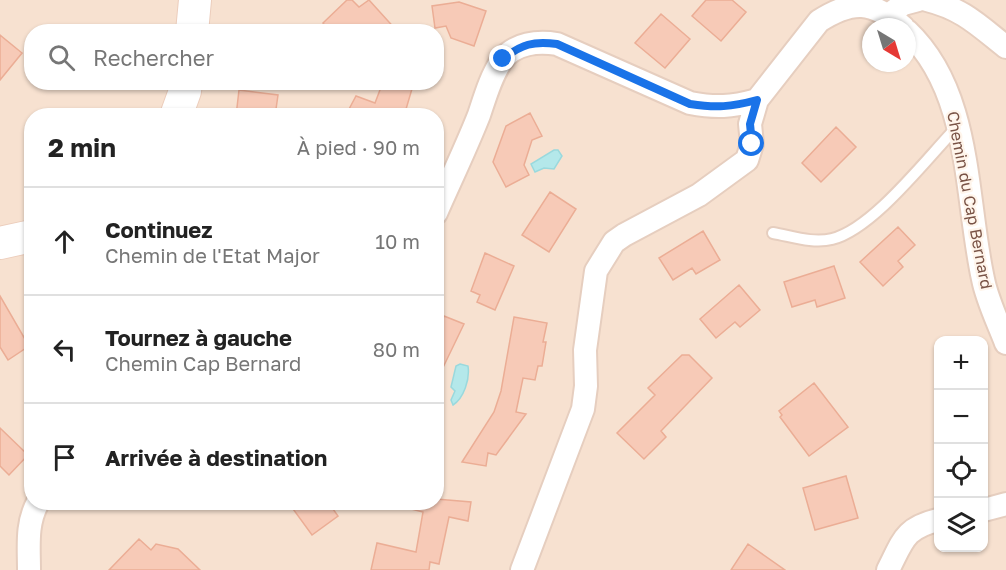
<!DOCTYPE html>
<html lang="fr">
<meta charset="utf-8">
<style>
body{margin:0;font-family:"Golos Text",sans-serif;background:#f6f6f6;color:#222}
.controls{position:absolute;right:18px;bottom:18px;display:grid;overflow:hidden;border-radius:12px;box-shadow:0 2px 4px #0004}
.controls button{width:54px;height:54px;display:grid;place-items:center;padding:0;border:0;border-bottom:2px solid #e0e0e0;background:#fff;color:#222;font:30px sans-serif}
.compass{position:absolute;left:862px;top:18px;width:54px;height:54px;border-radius:50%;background:#fff;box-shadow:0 2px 4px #0004;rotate:142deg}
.stop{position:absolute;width:18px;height:18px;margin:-14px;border:4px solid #1a73e8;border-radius:50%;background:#fff}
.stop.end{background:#1a73e8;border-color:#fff;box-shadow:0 2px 6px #0008}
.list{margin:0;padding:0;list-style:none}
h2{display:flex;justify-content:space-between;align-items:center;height:78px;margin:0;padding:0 24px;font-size:26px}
h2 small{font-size:20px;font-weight:400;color:#767676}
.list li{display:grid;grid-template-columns:39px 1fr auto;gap:18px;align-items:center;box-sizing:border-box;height:108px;padding:0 24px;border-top:2px solid #e0e0e0}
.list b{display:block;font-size:22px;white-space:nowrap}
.list p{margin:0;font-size:20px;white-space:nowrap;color:#767676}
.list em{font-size:20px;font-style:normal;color:#767676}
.icon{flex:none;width:33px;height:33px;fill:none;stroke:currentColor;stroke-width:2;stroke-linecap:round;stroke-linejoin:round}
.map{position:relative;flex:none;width:1006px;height:570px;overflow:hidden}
.search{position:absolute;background:#fff;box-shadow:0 2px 4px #0004;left:24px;top:24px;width:420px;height:66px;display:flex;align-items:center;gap:15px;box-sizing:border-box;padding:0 21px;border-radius:24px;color:#767676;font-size:22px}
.panel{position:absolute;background:#fff;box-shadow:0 2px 4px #0004;left:24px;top:108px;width:420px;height:402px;border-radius:24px}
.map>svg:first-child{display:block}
.residential{fill:#f7e1d0;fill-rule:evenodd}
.water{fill:#b4e8ea;stroke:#9ad9dd;stroke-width:1.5}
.building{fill:#f7cab7;stroke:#ebad95;stroke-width:1.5}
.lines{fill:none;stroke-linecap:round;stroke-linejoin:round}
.lane-casing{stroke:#e6cebf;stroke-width:14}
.street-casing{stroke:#e6cebf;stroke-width:26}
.secondary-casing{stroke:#eccdbc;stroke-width:34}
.lane{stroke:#fff;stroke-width:10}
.street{stroke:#fff;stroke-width:22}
.secondary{stroke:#fff;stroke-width:32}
.route{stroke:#1a73e8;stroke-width:8}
.labels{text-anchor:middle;stroke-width:4.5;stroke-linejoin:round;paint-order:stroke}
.street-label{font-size:16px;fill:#795346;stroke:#fff5eb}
</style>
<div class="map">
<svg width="1006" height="570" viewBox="0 0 1006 570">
<rect width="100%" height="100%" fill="#fff1e2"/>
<path class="residential" d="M 0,0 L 1006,0 L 1006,570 L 0,570 ZM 871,27 L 907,27 L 907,63 L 871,63 ZM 32,32 L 436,32 L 436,82 L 32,82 ZM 32,116 L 436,116 L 436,502 L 32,502 ZM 938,340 L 984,340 L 984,548 L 938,548 Z"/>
<path class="water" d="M 554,150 L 558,150 L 562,156 L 554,169 L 544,168 L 535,172 L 531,164 Z
M 460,364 L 468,366 C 470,379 464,398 453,405 L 451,400 L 455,391 L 451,387 L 456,366 Z"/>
<path class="building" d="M 347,0 L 352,0 L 359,7 L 369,0 L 398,32 L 331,32 L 323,23 Z
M 706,0 L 732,0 L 746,12 L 721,41 L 692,16 Z
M 459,2 L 486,11 L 474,46 L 451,38 L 446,26 L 435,28 L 432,6 Z
M 661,14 L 690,39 L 665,68 L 635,43 Z
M 0,35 L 22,53 L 0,80 Z
M 383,82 L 414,82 L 404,116 L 360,116 L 348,111 L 356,96 L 375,103 Z
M 239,90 L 278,95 L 275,116 L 236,116 Z
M 530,113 L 542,136 L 532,140 L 524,165 L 529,175 L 506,187 L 493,162 L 506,126 Z
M 836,127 L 856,147 L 821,182 L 802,163 Z
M 550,192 L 576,209 L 549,252 L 522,235 Z
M 898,227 L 915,245 L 898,261 L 903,267 L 883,286 L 860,262 Z
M 703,231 L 720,260 L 696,274 L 692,268 L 673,280 L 659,258 Z
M 485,253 L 514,266 L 495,310 L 477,302 L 480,295 L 471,291 Z
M 834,266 L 845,298 L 817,307 L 815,300 L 792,307 L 784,282 Z
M 739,285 L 760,310 L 740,327 L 735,322 L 716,338 L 700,319 Z
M 0,296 L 29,346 L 8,360 L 0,347 Z
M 444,316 L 464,324 L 436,382 L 436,334 Z
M 514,317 L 547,323 L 543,342 L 546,342 L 542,366 L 538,366 L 535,380 L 523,378 L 516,412 L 526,414 L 496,455 L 488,453 L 486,466 L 462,462 L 494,412 L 501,391 Z
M 682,355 L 689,355 L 712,378 L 661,431 L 666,437 L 644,459 L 617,433 L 655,395 L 648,388 Z
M 814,383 L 848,427 L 809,456 L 780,417 L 782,415 L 779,411 Z
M 0,428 L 28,455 L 9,475 L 0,466 Z
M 846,476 L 858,518 L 815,530 L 803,488 Z
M 436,499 L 471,502 L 468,521 L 449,517 L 439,564 L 430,562 L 429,570 L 371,570 L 377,543 L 416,552 L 423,512 L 411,509 L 412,502 L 436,502 Z
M 288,502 L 328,502 L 338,516 L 312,535 Z
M 139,539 L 151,550 L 156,544 L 178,549 L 200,570 L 109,570 Z
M 748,544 L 785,570 L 731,570 Z"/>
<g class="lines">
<defs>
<path id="lane" d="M 773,233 C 791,236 813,244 832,239 C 873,229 927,158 957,127"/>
<path id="street" d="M 927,0 C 963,9 978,25 1006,47
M 890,14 L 903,4 L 918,0
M 907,31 C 972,92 965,197 983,279 C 987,300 998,322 1006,343
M 436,213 C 450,181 466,148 479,115 C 485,97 491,76 502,60 C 515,43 538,41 557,44 L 690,103 C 716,108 731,107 757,100
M 984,510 L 1006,504
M 29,570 C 29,546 26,524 38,502
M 522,570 L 583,409 L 586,386 L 585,350 L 596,271 L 614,242 L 624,235 L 699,195 L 747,160 L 752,144 L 750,124 L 757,100 L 819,21 C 852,0 872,0 903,27
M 888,570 C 903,541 904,528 938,520"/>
<path id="secondary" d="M 192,32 L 195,0
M 176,116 L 185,91 L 186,82
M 0,243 L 32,236"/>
</defs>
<use href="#lane" class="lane-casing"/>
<use href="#street" class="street-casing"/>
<use href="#secondary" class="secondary-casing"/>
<use href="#lane" class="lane"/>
<use href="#street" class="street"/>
<use href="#secondary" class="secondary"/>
</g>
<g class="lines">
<path class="route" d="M 503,59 C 522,44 533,41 557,44 L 690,104 C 716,108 731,107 757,100 L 750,124 L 752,144"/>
</g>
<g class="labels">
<g class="street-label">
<text transform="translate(970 200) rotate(79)" y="6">Chemin du Cap Bernard</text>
</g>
</g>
</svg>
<div class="controls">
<button>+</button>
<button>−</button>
<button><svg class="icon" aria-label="locate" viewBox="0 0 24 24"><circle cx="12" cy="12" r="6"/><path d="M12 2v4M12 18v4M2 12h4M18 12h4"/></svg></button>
<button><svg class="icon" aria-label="layers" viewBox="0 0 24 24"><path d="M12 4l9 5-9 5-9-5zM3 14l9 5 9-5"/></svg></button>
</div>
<svg class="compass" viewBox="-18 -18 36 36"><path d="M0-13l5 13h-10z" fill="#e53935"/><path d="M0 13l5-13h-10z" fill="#767676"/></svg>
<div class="stop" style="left:752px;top:144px"></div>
<div class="stop end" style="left:503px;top:59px"></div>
<div class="search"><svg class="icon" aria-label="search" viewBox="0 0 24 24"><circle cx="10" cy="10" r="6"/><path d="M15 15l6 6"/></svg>Rechercher</div>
<section class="panel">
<h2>2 min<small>À pied · 90 m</small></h2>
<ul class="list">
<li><svg class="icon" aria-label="ahead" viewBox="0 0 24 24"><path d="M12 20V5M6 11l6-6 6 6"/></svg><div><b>Continuez</b><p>Chemin de l'Etat Major</p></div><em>10 m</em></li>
<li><svg class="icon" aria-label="left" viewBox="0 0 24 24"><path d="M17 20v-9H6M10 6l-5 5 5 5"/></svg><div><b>Tournez à gauche</b><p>Chemin Cap Bernard</p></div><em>80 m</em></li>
<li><svg class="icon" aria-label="arrive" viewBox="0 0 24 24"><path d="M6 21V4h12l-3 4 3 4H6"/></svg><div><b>Arrivée à destination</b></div></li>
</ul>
</section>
</div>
